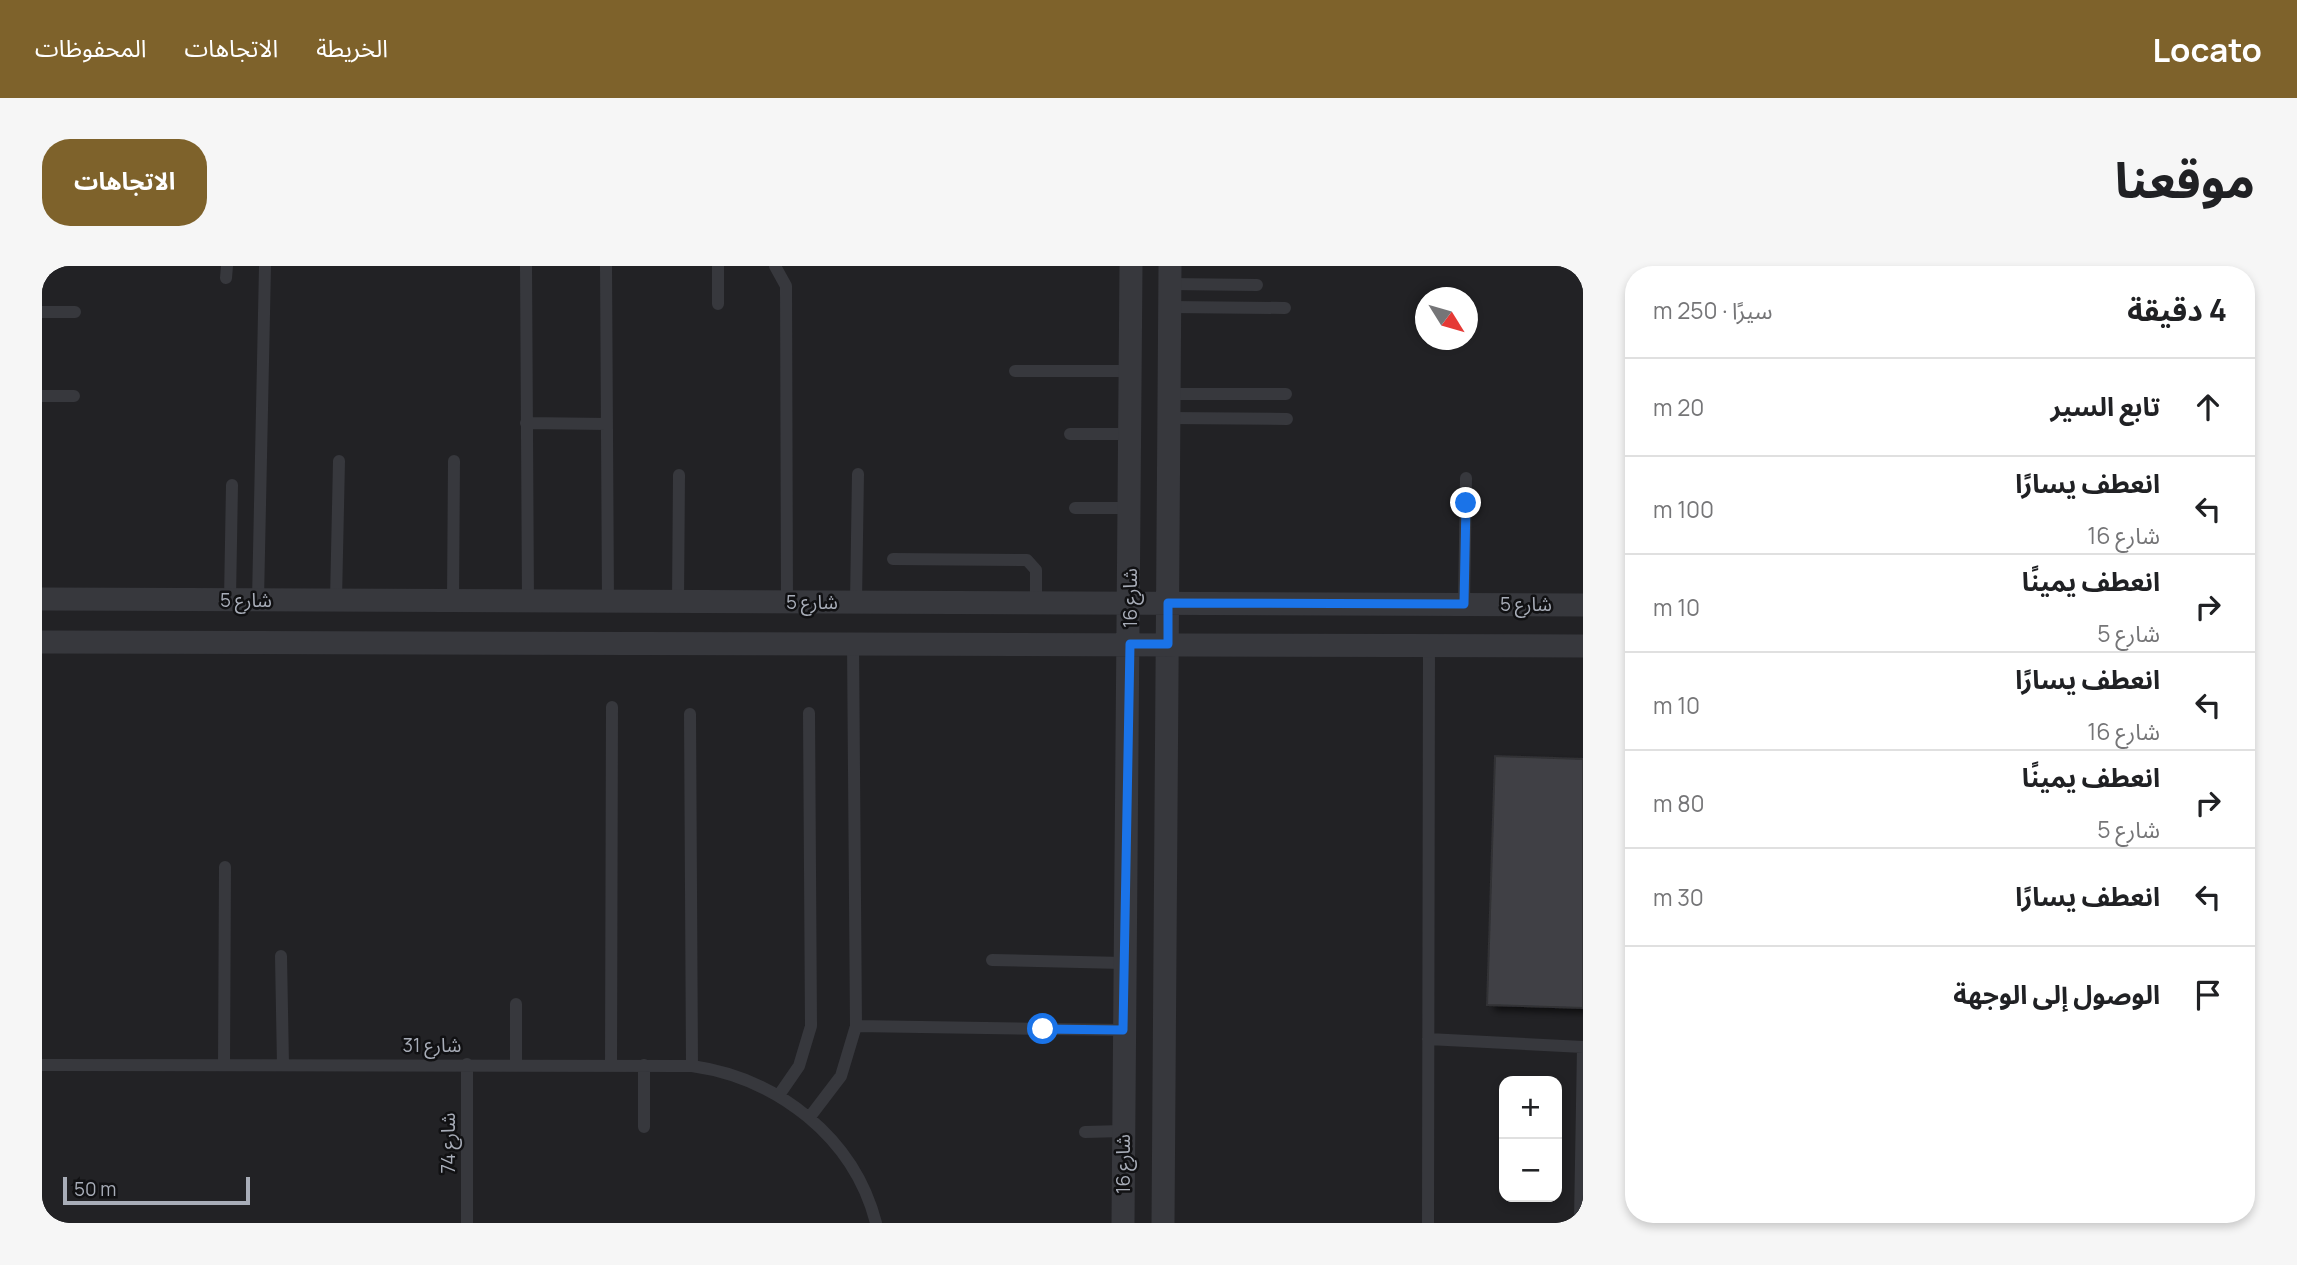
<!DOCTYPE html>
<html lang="ar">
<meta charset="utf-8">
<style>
body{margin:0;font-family:Manrope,"Noto Sans Arabic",sans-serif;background:#f6f6f6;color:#202124;direction:rtl}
.controls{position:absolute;right:21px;bottom:21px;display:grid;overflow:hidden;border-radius:14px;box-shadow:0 4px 10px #0003}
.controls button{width:63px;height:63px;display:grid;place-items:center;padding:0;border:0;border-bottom:2px solid #e0e0e0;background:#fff;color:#202124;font:35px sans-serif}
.compass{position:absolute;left:1373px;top:21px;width:63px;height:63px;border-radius:50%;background:#fff;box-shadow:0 4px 10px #0003;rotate:127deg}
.scale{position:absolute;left:21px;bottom:18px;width:187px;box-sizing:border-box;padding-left:7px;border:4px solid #a8adb8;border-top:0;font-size:19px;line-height:24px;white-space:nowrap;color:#a8adb8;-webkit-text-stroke:5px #111113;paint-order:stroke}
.stop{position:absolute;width:21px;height:21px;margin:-16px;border:5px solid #1a73e8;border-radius:50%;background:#fff}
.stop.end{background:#1a73e8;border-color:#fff;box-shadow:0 2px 7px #0008}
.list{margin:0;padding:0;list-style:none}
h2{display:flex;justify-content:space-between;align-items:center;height:91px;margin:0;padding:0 28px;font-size:30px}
h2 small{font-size:23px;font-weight:400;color:#757577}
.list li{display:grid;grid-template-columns:46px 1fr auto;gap:21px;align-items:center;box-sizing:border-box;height:98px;padding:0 28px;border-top:2px solid #e0e0e0}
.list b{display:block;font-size:26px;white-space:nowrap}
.list p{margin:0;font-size:23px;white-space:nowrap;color:#757577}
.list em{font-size:23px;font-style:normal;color:#757577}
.icon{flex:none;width:38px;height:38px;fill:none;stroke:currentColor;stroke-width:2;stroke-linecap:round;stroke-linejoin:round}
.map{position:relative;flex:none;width:1541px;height:957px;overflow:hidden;direction:ltr;border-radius:28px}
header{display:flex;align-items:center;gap:42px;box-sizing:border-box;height:98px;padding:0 35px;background:#7e622b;color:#fff}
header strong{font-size:33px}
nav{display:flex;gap:38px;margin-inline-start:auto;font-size:24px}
.intro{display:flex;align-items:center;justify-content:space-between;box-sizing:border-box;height:168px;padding:0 42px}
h1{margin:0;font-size:49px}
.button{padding:18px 32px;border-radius:28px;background:#7e622b;color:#fff;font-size:24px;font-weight:700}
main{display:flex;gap:42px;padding:0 42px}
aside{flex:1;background:#fff;border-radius:28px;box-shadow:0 4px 10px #0003}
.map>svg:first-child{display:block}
.built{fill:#222225;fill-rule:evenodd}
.building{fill:#404145;stroke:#303034;stroke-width:2;filter:url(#shadow)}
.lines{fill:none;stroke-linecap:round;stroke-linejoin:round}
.service{stroke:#37383d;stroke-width:12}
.minor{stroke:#37383d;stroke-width:23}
.route{stroke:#1a73e8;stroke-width:9}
.labels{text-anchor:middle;stroke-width:5;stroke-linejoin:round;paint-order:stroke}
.street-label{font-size:19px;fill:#a8adb8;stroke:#111113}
</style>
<header>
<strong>Locato</strong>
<nav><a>الخريطة</a><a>الاتجاهات</a><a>المحفوظات</a></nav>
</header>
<div class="intro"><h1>موقعنا</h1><a class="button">الاتجاهات</a></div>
<main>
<aside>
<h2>4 دقيقة<small>سيرًا · 250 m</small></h2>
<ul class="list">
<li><svg class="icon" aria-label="ahead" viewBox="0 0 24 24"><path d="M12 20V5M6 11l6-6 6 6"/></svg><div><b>تابع السير</b></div><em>20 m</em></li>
<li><svg class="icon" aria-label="left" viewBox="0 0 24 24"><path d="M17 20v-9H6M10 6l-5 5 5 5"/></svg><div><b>انعطف يسارًا</b><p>شارع 16</p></div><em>100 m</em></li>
<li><svg class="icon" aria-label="right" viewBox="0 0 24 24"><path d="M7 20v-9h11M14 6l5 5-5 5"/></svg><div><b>انعطف يمينًا</b><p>شارع 5</p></div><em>10 m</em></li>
<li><svg class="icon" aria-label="left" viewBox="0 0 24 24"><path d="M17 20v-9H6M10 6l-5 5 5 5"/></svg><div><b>انعطف يسارًا</b><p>شارع 16</p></div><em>10 m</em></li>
<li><svg class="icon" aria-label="right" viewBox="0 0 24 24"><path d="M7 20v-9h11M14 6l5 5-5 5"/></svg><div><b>انعطف يمينًا</b><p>شارع 5</p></div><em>80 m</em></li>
<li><svg class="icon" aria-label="left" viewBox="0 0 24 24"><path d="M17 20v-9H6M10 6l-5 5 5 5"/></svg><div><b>انعطف يسارًا</b></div><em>30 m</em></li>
<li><svg class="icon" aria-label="arrive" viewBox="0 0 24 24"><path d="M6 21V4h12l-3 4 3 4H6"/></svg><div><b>الوصول إلى الوجهة</b></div></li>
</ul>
</aside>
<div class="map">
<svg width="1541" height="957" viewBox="0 0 1541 957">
<defs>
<filter id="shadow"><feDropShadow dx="8" dy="4.5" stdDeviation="3.5" flood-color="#0009"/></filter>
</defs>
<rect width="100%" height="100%" fill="#161618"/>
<path class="built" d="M 0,0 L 1541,0 L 1541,957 L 0,957 ZM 1384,32 L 1426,32 L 1426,74 L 1384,74 ZM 1462,815 L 1515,815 L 1515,931 L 1462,931 Z"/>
<path class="building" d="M 1453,490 L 1541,493 L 1541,742 L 1445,739 Z"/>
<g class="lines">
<path class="service" d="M 484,0 L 486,335
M 564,0 L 566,335
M 733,0 L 744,20 L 745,336
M 184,12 L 185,0
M 1128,18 L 1215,19
M 676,38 L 676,0
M 1128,41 L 1243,42
M 0,46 L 33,46
M 973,105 L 1088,105
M 1127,128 L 1244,128
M 0,130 L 32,130
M 1127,152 L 1245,153
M 484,157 L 565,158
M 1028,168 L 1088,168
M 1033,242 L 1088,242
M 851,293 L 985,294 L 994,304 L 994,337
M 188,333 L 190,219
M 216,334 L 223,0
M 294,334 L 297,195
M 411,334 L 412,195
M 636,335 L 637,209
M 814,336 L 816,208
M 1422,338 L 1424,212
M 648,448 L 650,800
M 239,690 L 241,799
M 950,694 L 1081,697
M 474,738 L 474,799
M 814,760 L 1081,764
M 1386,773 L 1541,781
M 0,799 L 650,800 C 735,812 812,871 834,957
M 182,799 L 183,601
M 569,799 L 570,441
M 737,829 L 757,800 L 769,760 L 767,447
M 767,852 L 799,810 L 814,760 L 811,377
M 602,861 L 602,799
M 1043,866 L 1081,865
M 1538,953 L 1541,781
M 425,957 L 425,798
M 1386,957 L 1387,380"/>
<path class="minor" d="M 0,333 L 1541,339
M 0,376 L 1541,380
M 1081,957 L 1089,0
M 1121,957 L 1128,0"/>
</g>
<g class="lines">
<path class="route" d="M 1001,763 L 1081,764 L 1088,378 L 1126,378 L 1126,337 L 1422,338 L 1424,237"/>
</g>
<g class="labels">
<g class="street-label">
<text transform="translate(1088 332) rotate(-90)" y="7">شارع 16</text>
<text x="204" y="341">شارع 5</text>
<text x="770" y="343">شارع 5</text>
<text x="1484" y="345">شارع 5</text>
<text x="390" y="786">شارع 31</text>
<text transform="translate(406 877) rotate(-90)" y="7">شارع 74</text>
<text transform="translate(1081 898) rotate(-90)" y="7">شارع 16</text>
</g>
</g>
</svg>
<div class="controls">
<button>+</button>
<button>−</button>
</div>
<svg class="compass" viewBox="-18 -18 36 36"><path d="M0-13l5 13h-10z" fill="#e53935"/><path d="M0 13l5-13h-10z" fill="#757577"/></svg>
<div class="scale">50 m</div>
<div class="stop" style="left:1001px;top:763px"></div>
<div class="stop end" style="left:1424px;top:237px"></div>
</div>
</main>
